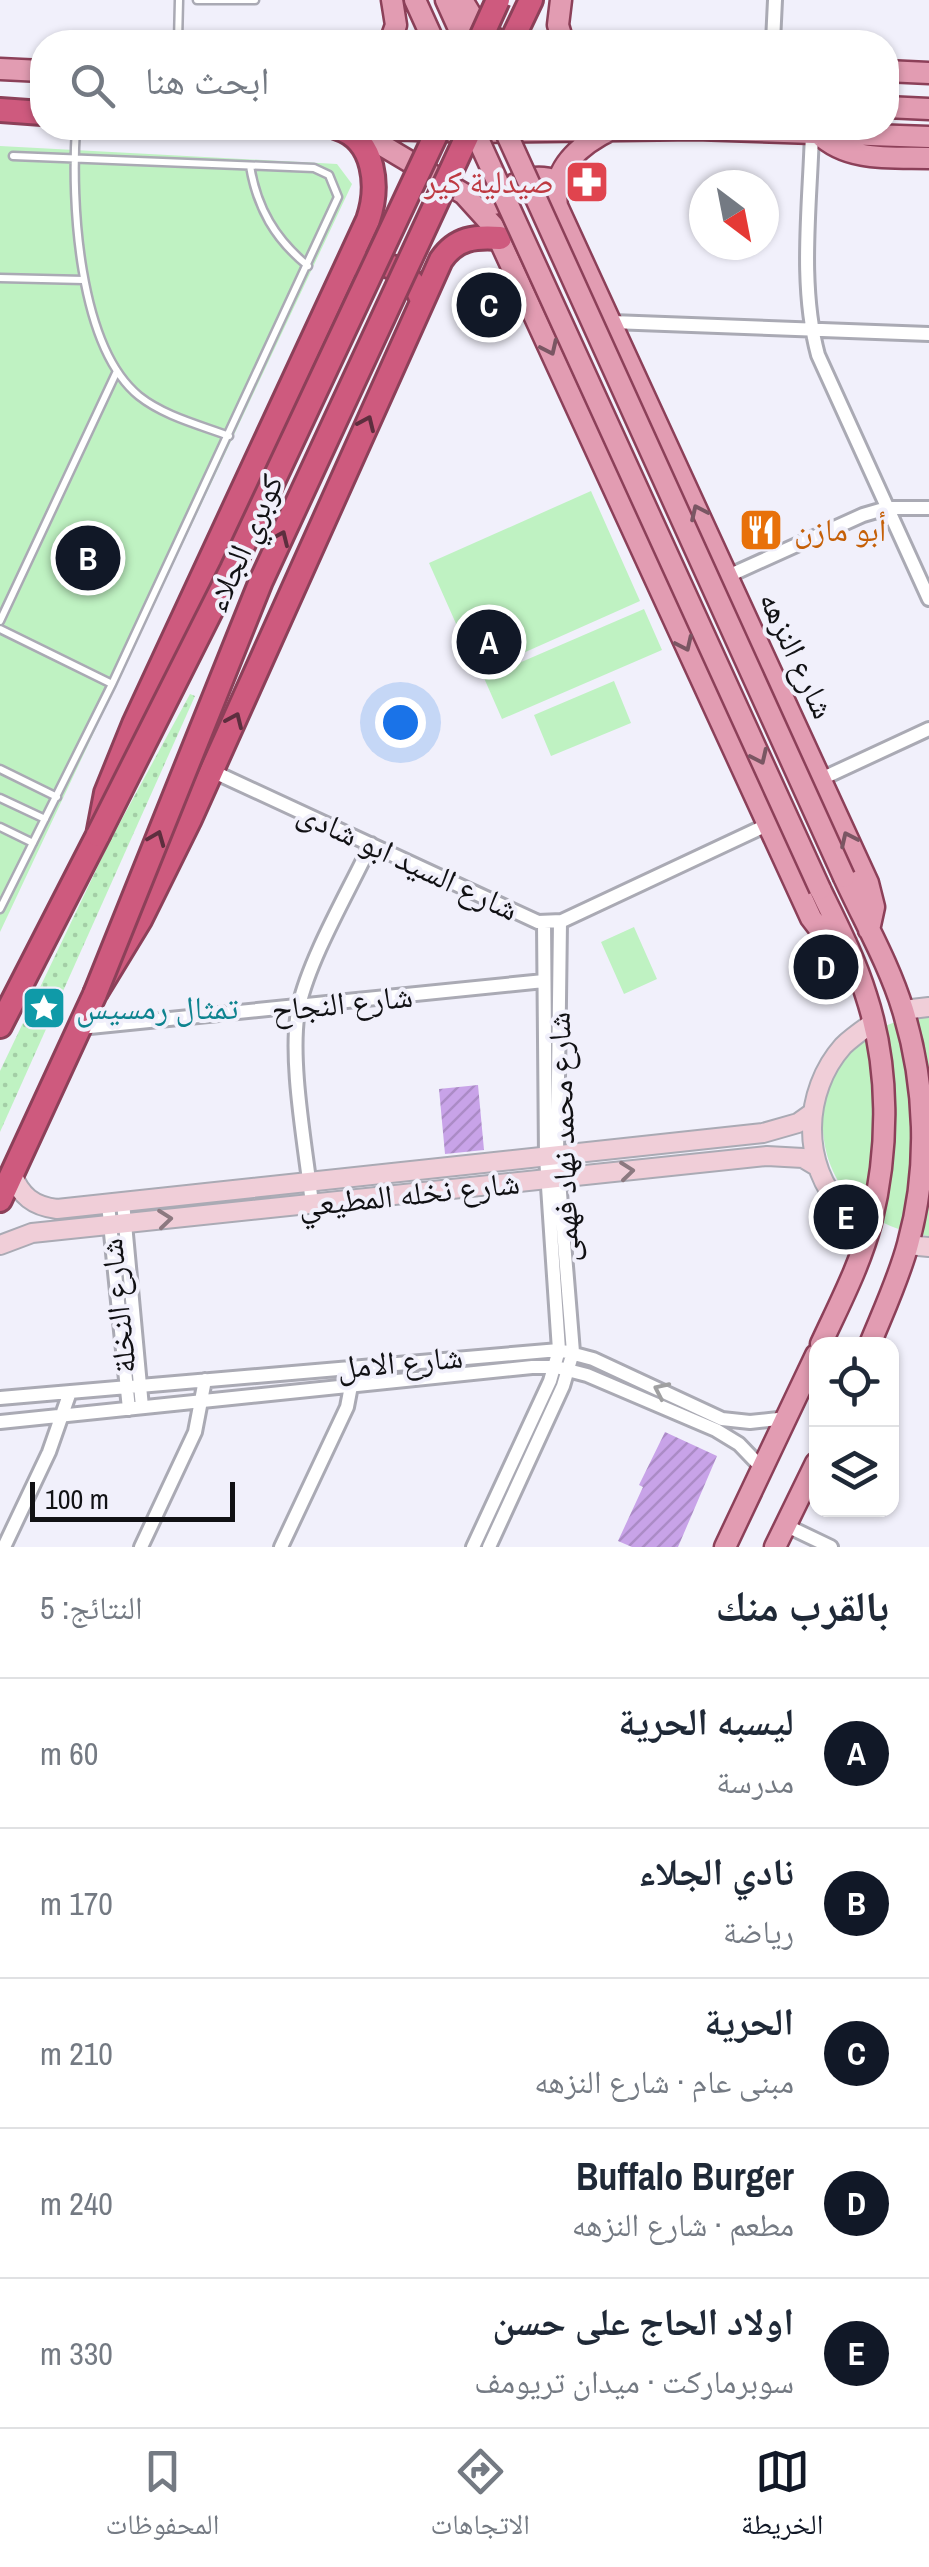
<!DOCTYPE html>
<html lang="ar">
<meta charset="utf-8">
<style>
body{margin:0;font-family:"Archivo Narrow","Noto Naskh Arabic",sans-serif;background:#f2f2f3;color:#1f2937;direction:rtl}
.controls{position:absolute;right:30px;bottom:30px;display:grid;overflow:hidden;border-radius:20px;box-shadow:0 2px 8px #0004}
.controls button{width:90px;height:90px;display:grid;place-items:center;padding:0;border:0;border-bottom:2px solid #e0e1e3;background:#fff;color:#1f2937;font:50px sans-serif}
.compass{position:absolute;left:689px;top:170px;width:90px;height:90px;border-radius:50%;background:#fff;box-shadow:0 2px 8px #0004;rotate:148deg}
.scale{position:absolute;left:30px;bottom:25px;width:205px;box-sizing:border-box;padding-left:10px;border:5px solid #111114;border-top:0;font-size:28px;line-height:35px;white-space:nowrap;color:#111114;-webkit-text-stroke:8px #f1f0fb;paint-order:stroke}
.you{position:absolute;left:400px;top:722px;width:35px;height:35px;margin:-25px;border:8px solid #fff;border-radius:50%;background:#1a73e8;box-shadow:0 0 0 15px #1a73e833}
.badge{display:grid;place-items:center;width:65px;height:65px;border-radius:50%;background:#111827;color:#fff;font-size:32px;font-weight:700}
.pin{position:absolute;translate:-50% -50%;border:5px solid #fff;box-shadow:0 2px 10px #0006}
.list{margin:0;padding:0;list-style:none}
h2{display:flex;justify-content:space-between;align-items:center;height:130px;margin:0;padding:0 40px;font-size:42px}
h2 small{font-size:32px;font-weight:400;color:#747a83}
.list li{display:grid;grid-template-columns:65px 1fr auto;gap:30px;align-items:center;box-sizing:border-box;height:150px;padding:0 40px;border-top:2px solid #e0e1e3}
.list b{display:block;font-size:38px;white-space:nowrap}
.list p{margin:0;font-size:32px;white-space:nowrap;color:#747a83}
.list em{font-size:32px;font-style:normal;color:#747a83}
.icon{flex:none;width:55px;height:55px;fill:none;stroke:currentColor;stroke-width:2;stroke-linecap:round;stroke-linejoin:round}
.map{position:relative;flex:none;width:929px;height:1547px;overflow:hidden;direction:ltr}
.search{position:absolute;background:#fff;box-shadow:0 2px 8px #0004;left:30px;right:30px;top:30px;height:110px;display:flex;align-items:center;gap:25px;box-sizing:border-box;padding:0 35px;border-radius:40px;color:#747a83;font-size:38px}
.sheet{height:880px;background:#fff}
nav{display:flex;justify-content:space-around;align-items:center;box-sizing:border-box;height:140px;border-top:2px solid #e0e1e3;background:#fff;font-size:28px;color:#747a83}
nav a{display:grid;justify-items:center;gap:5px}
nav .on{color:#111827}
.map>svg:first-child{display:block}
.grass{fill:url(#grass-dots)}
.garden{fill:#bff2c2}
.building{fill:url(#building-hatch)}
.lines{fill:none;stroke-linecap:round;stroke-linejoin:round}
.lane-casing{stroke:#aaaab4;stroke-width:11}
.street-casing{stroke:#aaaab4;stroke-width:18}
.secondary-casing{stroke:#aaaab4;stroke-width:22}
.primary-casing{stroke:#8c4059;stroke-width:25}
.highway-casing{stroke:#8c4059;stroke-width:28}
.lane{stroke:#fff;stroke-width:6}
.street{stroke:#fff;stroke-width:12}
.secondary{stroke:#f0ced8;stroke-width:18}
.primary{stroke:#e29cb2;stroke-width:20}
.highway{stroke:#ce5a7e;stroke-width:22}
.primary-bridge-casing{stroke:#8c4059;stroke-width:25;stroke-linecap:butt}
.highway-bridge-casing{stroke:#8c4059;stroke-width:28;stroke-linecap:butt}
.primary-bridge{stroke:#e29cb2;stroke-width:20}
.highway-bridge{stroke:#ce5a7e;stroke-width:22}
.oneway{stroke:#7a5663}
.oneway2{stroke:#5d2e3e}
.oneway3{stroke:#8c7980}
.oneway4{stroke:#a0a0a1}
.labels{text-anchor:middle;stroke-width:8;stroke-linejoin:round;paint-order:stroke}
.health-label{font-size:32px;fill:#be3a42;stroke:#f1f0fb;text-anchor:end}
.food-label{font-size:32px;fill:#c56008;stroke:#f1f0fb;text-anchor:start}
.street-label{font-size:32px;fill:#111114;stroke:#f1f0fb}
.culture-label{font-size:32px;fill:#0d838f;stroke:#f1f0fb;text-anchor:start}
</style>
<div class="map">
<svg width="929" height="1547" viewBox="0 0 929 1547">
<defs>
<pattern id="grass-dots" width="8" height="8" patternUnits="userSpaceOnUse" patternTransform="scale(2.5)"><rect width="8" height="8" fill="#bff2c2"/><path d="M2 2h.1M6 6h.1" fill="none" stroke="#a3cea6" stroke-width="1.8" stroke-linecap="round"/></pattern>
<pattern id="building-hatch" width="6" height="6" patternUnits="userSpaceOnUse" patternTransform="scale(2.5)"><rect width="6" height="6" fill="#c8a3e8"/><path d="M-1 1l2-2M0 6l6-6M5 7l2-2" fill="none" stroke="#ab8bc6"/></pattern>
</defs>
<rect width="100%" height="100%" fill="#f1f0fb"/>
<path class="grass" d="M 190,694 L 195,696 L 0,1132 L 0,1071 L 110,841 Z"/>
<path class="garden" d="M 0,146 L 337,164 L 352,184 L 0,932 Z
M 591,491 L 640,601 L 478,673 L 429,563 Z
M 644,609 L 662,650 L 502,719 L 484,678 Z
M 614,681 L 631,723 L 551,756 L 534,715 Z
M 634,927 L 657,979 L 624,994 L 601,942 Z
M 929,1016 L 929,1236 C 783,1218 792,1023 929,1016 Z"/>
<path class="building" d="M 478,1085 L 484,1150 L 445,1154 L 439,1089 Z
M 665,1432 L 717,1456 L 678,1547 L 632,1547 L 618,1541 L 643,1487 L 639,1485 Z"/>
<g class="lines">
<defs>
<path id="lane" d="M 197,0 L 255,0
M 178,42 L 179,0
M 76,128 C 71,201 78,346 139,396 C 164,416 200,425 229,436
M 250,166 C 257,208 275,239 308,266
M 0,278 L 84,280
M 0,621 L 117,371
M 0,629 L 112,684
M 0,769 L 57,797
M 0,798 L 45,819
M 0,827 L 33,843
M 0,909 L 112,684 L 338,197 L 329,175 L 314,168 L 13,156"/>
<path id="street" d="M 773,42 L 775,0
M 812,132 C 810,205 799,284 818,355 L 929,599
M 612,322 L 929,334
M 728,576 L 863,515 L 887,508 L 929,508
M 212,771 L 538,922 L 562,921 L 767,825
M 821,779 L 929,729
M 80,1028 L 544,981
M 123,1202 L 142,1407
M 108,1204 L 129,1409
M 312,1204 C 306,1149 288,1057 299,1006 C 310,957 349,891 371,844
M 0,1398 L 559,1350 L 593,1359 L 722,1419 L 750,1422 L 787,1418
M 0,1422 L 532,1367 L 556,1367 L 587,1375 L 716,1430 L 739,1444 L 762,1468
M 785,1525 L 831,1547
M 4,1547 L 49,1452 L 70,1392
M 141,1547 L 195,1432 L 205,1380
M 281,1547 L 347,1407 L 351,1386 L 350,1367
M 473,1547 L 550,1381 L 559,1350 L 546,1157 L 544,923
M 489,1547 L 563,1386 L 573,1352 L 557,1156 L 560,922"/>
<path id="secondary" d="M 903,1010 L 929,1007
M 12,1174 C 21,1196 33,1206 57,1209 L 763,1133 L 798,1123 L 812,1113
M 869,1228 C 861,1222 851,1217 844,1210 C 800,1165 803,1091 843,1046 C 852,1037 864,1029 874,1022
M 0,1245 L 32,1233 L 767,1156 L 803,1158 L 818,1167
M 908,1245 L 929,1247"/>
<path id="primary" d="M 415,0 L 434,42
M 446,0 L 465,42
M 462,0 L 474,20 L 499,42
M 561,0 L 558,25 L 563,42
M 390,42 L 396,25 L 392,0
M 0,69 L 42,71
M 886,71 L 929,73
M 886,107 L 929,109
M 353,128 L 464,194 L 493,226 L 811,918 L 824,935 L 846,943
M 356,128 L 475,132 L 696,129 L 929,137
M 612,129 C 581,144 551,168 557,206 L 868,883 L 874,907 L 869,930
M 819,134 C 848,162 892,157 929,158
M 494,204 C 509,182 532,172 557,181
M 844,877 C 864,921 889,964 903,1010 C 926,1086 929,1168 908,1244 C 899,1278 883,1312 870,1344
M 820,889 C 837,924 855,959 866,995 C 890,1068 889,1149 871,1223 C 860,1265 839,1305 821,1344
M 725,1547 L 816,1355
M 775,1547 L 816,1463"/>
<path id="highway" d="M 511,42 L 531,0
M 0,110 L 42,113
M 358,264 C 388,259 411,272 422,300
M 0,1026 L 98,835 L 106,793 L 134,724 L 368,220 C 379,188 376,140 338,128
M 0,1200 L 95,994 L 140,920 L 190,819 L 441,260 C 456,238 475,236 500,238"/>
</defs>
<use href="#lane" class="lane-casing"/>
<use href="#street" class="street-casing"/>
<use href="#secondary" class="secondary-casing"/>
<use href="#primary" class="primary-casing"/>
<use href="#highway" class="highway-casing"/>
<use href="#lane" class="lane"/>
<use href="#street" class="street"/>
<use href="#secondary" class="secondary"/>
<use href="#primary" class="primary"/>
<use href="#highway" class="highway"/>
<defs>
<path id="primary-bridge" d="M 473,128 L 820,889
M 504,128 L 844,877"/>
<path id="highway-bridge" d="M 479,42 L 498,0
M 98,835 L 232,569 L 439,128
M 95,994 L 261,581 L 471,128"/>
</defs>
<use href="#primary-bridge" class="primary-bridge-casing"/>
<use href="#highway-bridge" class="highway-bridge-casing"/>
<use href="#primary-bridge" class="primary-bridge"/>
<use href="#highway-bridge" class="highway-bridge"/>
</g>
<defs><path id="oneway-chevron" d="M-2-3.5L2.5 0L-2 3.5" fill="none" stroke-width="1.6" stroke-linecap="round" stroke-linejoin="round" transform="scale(2.5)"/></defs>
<g class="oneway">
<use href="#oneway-chevron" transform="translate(550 348) rotate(65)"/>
<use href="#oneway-chevron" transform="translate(698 512) rotate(-115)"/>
<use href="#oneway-chevron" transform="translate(685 644) rotate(65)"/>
<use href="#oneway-chevron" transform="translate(760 757) rotate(65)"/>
<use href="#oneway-chevron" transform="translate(848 839) rotate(-115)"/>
</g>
<g class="oneway2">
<use href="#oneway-chevron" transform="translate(367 423) rotate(-66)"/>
<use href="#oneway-chevron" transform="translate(281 538) rotate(-66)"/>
<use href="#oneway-chevron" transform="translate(235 720) rotate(-66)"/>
<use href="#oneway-chevron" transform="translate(157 838) rotate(-68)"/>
</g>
<g class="oneway3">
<use href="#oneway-chevron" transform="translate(627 1171) rotate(-6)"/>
<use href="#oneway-chevron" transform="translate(165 1219) rotate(-6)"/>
</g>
<use class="oneway4" href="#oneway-chevron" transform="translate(661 1390) rotate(-155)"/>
<defs>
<symbol id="pharmacy-square" viewBox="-11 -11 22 22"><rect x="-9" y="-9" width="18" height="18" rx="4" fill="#e0444e" stroke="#f1f0fb"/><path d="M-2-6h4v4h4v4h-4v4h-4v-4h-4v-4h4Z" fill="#fff"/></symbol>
<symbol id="restaurant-square" viewBox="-11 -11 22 22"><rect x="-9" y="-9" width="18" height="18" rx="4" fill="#e8710a" stroke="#f1f0fb"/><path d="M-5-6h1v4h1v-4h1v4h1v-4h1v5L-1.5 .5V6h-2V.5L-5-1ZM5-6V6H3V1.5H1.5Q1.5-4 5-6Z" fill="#fff"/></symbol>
<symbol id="sight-square" viewBox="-11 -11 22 22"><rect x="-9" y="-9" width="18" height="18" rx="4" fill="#0f9aa8" stroke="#f1f0fb"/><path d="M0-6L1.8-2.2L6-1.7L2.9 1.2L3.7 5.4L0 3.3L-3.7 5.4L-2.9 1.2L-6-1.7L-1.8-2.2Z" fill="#fff"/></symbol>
</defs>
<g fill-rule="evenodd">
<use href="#pharmacy-square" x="562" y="157" width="50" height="50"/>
<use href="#restaurant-square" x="736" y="505" width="50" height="50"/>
<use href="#sight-square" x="19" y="983" width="50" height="50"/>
</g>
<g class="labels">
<g class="health-label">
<text x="554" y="193">صيدلية كير</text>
</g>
<g class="food-label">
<text x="794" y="541">أبو مازن</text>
</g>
<g class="street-label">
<text transform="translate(244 543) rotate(-66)" y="11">كوبري الجلاء</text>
<text transform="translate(797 655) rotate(65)" y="11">شارع النزهه</text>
<text transform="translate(408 861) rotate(25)" y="11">شارع السيد ابو شادى</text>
<text transform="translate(342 1003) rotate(-6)" y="11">شارع النجاح</text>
<text transform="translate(563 1137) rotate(-92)" y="11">شارع محمد نهاد فهمى</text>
<text transform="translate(409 1194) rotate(-6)" y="11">شارع نخله المطيعي</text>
<text transform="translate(118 1306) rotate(-96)" y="11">شارع النخلة</text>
<text transform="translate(400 1362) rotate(-5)" y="11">شارع الامل</text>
</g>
<g class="culture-label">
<text x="76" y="1019">تمثال رمسيس</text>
</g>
</g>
</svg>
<div class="controls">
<button><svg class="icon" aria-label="locate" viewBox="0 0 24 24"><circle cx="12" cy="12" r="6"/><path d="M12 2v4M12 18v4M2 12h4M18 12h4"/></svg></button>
<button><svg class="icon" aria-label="layers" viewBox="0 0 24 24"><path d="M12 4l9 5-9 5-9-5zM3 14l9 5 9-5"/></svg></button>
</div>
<svg class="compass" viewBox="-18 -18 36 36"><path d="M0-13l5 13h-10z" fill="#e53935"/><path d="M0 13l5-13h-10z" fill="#747a83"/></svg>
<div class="scale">100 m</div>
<div class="you"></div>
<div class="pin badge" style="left:489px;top:642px">A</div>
<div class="pin badge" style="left:88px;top:558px">B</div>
<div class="pin badge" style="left:489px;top:305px">C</div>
<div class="pin badge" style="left:826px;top:967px">D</div>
<div class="pin badge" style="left:846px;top:1217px">E</div>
<div class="search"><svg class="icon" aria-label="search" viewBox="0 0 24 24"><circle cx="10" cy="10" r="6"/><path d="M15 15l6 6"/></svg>ابحث هنا</div>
</div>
<section class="sheet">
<h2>بالقرب منك<small>النتائج: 5</small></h2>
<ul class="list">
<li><span class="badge">A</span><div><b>ليسبه الحرية</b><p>مدرسة</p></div><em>60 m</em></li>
<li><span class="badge">B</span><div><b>نادي الجلاء</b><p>رياضة</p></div><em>170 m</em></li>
<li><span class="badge">C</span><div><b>الحرية</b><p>مبنى عام · شارع النزهه</p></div><em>210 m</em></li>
<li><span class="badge">D</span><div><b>Buffalo Burger</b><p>مطعم · شارع النزهه</p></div><em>240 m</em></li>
<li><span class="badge">E</span><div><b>اولاد الحاج على حسن</b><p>سوبرماركت · ميدان تريومف</p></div><em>330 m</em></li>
</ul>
</section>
<nav>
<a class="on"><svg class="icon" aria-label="map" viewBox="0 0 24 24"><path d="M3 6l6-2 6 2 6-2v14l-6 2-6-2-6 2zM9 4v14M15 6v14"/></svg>الخريطة</a>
<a><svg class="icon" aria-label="directions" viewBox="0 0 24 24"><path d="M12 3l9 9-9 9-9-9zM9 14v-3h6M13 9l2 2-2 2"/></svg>الاتجاهات</a>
<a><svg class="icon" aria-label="saved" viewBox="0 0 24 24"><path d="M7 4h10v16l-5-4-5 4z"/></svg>المحفوظات</a>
</nav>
